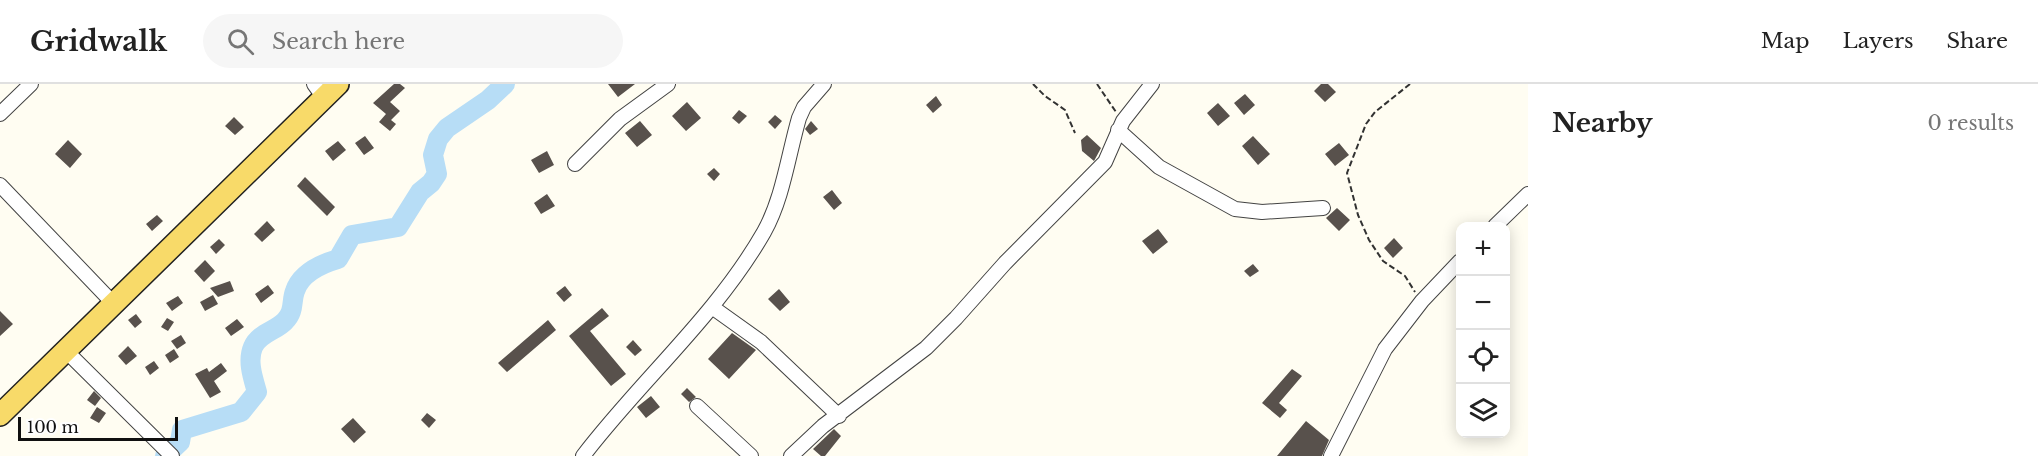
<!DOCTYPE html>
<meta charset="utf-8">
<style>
body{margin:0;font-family:"Libre Baskerville",serif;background:#f6f6f6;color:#222}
.controls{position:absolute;right:18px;bottom:18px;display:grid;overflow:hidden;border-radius:12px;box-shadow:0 3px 15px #0003}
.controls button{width:54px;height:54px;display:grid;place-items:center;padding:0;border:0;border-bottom:2px solid #e0e0e0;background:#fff;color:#222;font:30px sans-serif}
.scale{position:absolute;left:18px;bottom:15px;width:160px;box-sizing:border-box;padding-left:6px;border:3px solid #101010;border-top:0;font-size:16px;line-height:21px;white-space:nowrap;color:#101010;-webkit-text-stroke:4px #fff;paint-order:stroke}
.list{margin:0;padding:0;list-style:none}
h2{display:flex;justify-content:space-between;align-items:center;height:78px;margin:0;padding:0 24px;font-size:26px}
h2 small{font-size:20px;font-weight:400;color:#767676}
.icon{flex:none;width:33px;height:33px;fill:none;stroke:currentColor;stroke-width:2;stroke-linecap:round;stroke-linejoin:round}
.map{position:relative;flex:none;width:1528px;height:372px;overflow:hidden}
header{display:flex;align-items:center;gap:36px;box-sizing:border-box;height:84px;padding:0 30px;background:#fff;border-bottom:2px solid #e0e0e0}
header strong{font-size:28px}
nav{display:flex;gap:33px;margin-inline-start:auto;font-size:21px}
.search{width:420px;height:54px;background:#f6f6f6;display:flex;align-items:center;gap:15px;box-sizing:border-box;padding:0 21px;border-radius:33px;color:#767676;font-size:22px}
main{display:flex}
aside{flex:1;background:#fff}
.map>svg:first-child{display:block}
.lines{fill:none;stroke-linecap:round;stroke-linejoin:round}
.river{stroke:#b7ddf6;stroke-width:20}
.building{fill:#58514c}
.street-casing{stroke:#434343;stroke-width:16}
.primary-casing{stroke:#212121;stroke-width:24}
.path{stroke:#323232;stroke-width:2;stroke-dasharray:6 3;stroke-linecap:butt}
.street{stroke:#fff;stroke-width:14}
.primary{stroke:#f8da69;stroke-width:21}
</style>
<header>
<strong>Gridwalk</strong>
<div class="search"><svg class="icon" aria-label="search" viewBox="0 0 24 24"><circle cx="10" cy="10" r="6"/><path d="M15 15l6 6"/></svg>Search here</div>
<nav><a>Map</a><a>Layers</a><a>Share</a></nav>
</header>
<main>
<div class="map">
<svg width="1528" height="372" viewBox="0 0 1528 372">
<rect width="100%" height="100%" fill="#fffdf2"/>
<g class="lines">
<path class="river" d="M 165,372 L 180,358 L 182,346 L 241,328 L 257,308 C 253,294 247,277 253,263 C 259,249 276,247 285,237 C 295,227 291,217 295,207 C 301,189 321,180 338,175 L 352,151 L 398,143 L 420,108 L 431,99 L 437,90 L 433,71 L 438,55 L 447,44 L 488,16 L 505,0"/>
</g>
<path class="building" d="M 394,0 L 400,0 L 405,4 L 390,18 L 400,27 L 391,36 L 396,40 L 390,47 L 379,38 L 386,30 L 373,19 Z
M 608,0 L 635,0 L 618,13 Z
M 1321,0 L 1328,0 L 1336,8 L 1325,18 L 1314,7 Z
M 1245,10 L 1255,21 L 1244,31 L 1234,19 Z
M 936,12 L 942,21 L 933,29 L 926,21 Z
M 687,18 L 701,34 L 686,47 L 672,32 Z
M 1218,19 L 1230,32 L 1218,42 L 1207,29 Z
M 739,26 L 747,32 L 739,40 L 732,34 Z
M 775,31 L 782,37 L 775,45 L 768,38 Z
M 234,33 L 244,43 L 235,51 L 225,42 Z
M 640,37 L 652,51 L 637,63 L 625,49 Z
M 811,37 L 818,45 L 810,51 L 805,45 Z
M 1087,51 L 1101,64 L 1094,77 L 1082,67 L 1081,56 Z
M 365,52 L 374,64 L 364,71 L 355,59 Z
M 1253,52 L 1270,70 L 1258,81 L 1242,62 Z
M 68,56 L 82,70 L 70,84 L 55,70 Z
M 338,57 L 346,66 L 333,77 L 325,67 Z
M 1339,59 L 1349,71 L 1335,82 L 1325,70 Z
M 547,67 L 554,81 L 539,89 L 531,76 Z
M 714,84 L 720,90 L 714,97 L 707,90 Z
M 305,93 L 335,123 L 327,132 L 297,102 Z
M 832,106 L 842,119 L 834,126 L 823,113 Z
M 547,110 L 555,122 L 541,130 L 534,119 Z
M 1337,124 L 1350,136 L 1339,147 L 1326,134 Z
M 157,131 L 163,137 L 152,147 L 146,140 Z
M 267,137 L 275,146 L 262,158 L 254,150 Z
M 1158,145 L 1168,158 L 1153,170 L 1142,157 Z
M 1394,154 L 1403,164 L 1393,174 L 1384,164 Z
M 219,155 L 225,161 L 216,170 L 210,163 Z
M 205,176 L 215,187 L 204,198 L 194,187 Z
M 1253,180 L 1259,187 L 1250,193 L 1244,187 Z
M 230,197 L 234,207 L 218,213 L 210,204 Z
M 268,201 L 274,209 L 261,219 L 255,210 Z
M 565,202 L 572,211 L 564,218 L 556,209 Z
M 779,205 L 790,218 L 780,227 L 768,215 Z
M 213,211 L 218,220 L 205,227 L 200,218 Z
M 178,212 L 183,219 L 172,227 L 166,219 Z
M 602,224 L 609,232 L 590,247 L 626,290 L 611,302 L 569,252 Z
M 0,227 L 13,240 L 0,252 Z
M 136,230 L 142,238 L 135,244 L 128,236 Z
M 167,234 L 174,238 L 168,247 L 161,243 Z
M 237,235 L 244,243 L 231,252 L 225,244 Z
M 548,236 L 556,246 L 507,288 L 498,279 Z
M 732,249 L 756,266 L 729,295 L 708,275 Z
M 181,251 L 186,259 L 177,265 L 171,257 Z
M 633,256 L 642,266 L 635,272 L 626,263 Z
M 128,262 L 137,272 L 126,281 L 118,272 Z
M 174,265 L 179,273 L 170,279 L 165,271 Z
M 154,277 L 159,284 L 150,291 L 145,283 Z
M 221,279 L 227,287 L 214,297 L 221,308 L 210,314 L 195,290 L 207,284 L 209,288 Z
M 1292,285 L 1302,292 L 1279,319 L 1287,326 L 1280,334 L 1262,319 Z
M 687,304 L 696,313 L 689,318 L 681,310 Z
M 94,307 L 101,314 L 95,322 L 87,316 Z
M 651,312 L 660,323 L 646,334 L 637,323 Z
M 97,323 L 106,329 L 99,339 L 90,334 Z
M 427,329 L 436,336 L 429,344 L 421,336 Z
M 353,334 L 366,348 L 354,359 L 341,345 Z
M 1306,337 L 1329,356 L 1322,372 L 1277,372 Z
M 834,345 L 841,352 L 825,372 L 821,372 L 813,365 Z"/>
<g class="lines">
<defs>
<path id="street" d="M 314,0 L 324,14
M 0,30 L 31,0
M 1118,46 L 1159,83 L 1235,125 L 1262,128 L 1323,124
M 575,80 L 620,35 L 668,0
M 0,101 L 113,219
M 1495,142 L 1528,110
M 712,223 L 761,258 L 839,332
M 65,266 L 172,372
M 697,322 L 751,372
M 583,372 C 641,296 716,232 764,148 C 783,114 788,72 799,34 L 804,23 L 824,0
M 791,372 L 823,342 L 926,264 L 956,234 L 1005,179 L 1105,78 L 1123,37 L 1152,0
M 1331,372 L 1385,265 L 1422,217 L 1460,177"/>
<path id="primary" d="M 0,331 L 338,0"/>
</defs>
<use href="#street" class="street-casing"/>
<use href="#primary" class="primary-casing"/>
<path class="path" d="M 1033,0 L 1045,12 L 1065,26 L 1075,49
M 1097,0 L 1116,28
M 1410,0 L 1375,28 L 1366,40 L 1347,89 L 1358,131 L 1369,156 L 1383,177 L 1405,192 L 1415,208"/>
<use href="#street" class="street"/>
<use href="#primary" class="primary"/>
</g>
</svg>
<div class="controls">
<button>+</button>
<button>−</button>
<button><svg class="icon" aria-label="locate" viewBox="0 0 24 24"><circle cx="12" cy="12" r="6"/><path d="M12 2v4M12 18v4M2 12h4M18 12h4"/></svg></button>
<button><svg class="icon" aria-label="layers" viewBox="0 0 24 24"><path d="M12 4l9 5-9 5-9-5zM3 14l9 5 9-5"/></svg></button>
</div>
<div class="scale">100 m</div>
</div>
<aside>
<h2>Nearby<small>0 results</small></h2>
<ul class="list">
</ul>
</aside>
</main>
